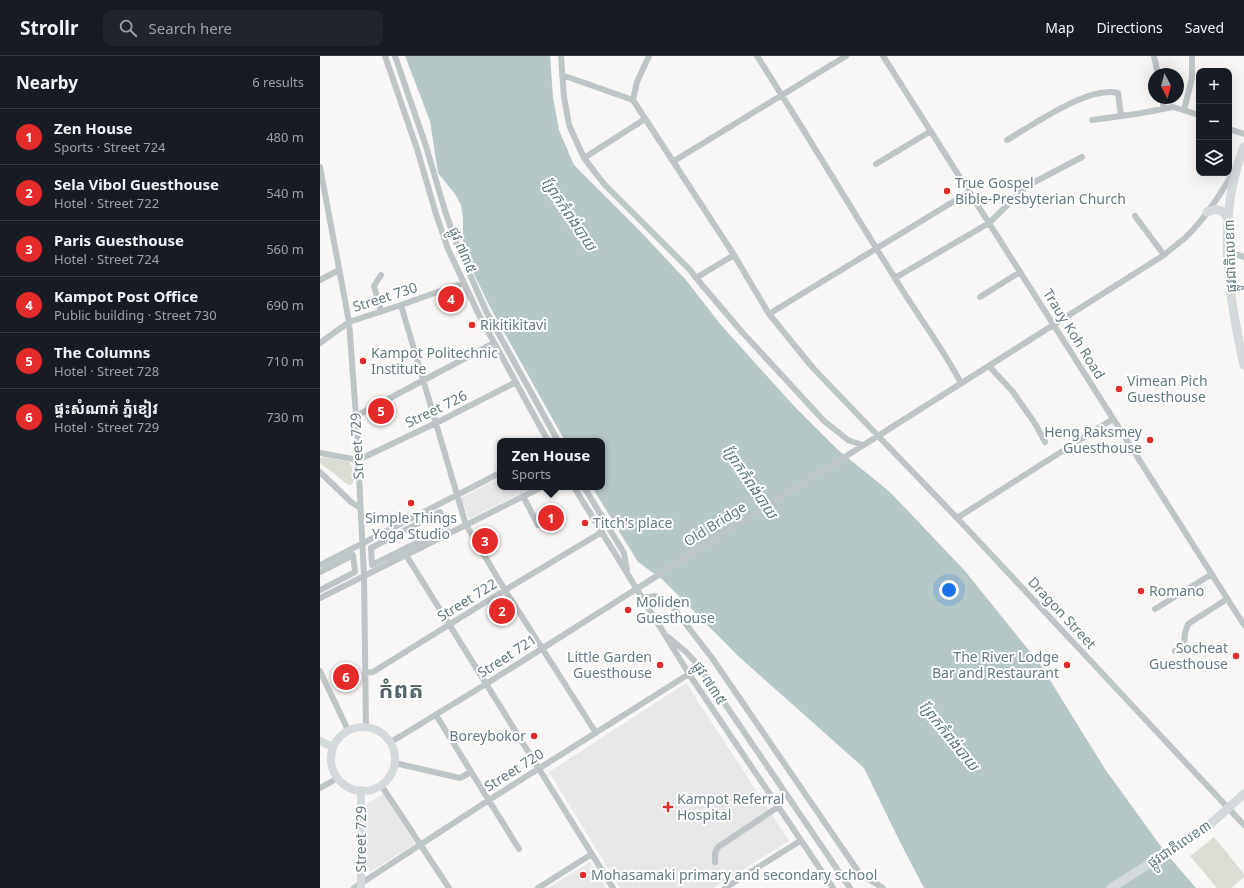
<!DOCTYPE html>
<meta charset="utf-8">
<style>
body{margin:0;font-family:"Noto Sans","Noto Sans Khmer",sans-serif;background:#20242c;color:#f1f3f6}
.controls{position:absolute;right:12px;top:12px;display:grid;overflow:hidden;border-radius:8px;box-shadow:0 4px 16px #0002}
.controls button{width:36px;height:36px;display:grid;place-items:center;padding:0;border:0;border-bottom:1px solid #363941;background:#171b24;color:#f1f3f6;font:20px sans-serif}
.compass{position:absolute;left:828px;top:12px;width:36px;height:36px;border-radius:50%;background:#171b24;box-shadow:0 4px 16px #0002;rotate:173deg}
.you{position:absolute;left:629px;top:534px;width:14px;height:14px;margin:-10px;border:3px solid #fff;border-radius:50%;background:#1a73e8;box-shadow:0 0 0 6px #1a73e833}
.badge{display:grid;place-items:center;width:26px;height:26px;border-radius:50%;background:#e42b29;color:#fff;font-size:13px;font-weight:700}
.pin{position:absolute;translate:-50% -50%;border:2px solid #fff;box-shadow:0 1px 4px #0006}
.popup{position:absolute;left:177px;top:382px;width:108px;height:52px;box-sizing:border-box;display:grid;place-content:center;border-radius:8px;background:#171b24;filter:drop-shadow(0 1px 3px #0005);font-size:13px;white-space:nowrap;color:#9ea1a6}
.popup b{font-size:15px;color:#f1f3f6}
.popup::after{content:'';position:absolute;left:50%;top:100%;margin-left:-8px;border:8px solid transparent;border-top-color:#171b24}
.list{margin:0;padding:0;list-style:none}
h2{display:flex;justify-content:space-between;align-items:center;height:52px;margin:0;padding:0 16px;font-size:17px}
h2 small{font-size:13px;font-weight:400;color:#9ea1a6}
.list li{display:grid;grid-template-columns:26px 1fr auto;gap:12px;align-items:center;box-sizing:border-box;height:56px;padding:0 16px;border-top:1px solid #363941}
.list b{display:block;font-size:15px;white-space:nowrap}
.list p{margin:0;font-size:13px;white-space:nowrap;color:#9ea1a6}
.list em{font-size:13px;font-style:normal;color:#9ea1a6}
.icon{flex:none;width:22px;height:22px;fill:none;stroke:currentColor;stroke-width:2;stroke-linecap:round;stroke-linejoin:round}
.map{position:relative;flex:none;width:924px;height:832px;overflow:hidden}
header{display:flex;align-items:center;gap:24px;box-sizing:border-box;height:56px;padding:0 20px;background:#171b24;border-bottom:1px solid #363941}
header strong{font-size:19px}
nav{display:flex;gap:22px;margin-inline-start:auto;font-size:14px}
.search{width:280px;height:36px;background:#20242c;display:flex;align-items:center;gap:10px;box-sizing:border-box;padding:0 14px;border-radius:8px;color:#9ea1a6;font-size:15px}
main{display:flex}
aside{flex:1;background:#171b24}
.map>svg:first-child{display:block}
.built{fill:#e6e7e6}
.green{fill:#d9ddd4}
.water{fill:#b6c7c8}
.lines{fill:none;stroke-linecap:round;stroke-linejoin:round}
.minor{stroke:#bec5c7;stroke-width:6}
.major{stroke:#d4d9dc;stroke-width:8}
.highway{stroke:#d4d9dc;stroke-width:9}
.poi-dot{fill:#e42b29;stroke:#fff;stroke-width:1.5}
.labels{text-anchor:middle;stroke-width:4;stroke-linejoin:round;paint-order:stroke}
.poi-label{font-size:14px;fill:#637a80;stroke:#fff;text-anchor:start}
.street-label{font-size:14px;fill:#637a80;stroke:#fff}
.water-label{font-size:15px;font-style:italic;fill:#5e797b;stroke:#fff}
.town-label{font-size:22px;font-weight:bold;fill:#55666b;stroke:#fff}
</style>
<header>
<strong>Strollr</strong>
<div class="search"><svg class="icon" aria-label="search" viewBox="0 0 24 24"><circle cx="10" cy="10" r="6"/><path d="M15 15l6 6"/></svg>Search here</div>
<nav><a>Map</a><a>Directions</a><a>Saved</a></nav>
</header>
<main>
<aside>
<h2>Nearby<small>6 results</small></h2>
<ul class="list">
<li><span class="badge">1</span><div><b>Zen House</b><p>Sports · Street 724</p></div><em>480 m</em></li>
<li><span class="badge">2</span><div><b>Sela Vibol Guesthouse</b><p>Hotel · Street 722</p></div><em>540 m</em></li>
<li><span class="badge">3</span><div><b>Paris Guesthouse</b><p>Hotel · Street 724</p></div><em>560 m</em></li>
<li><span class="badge">4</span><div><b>Kampot Post Office</b><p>Public building · Street 730</p></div><em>690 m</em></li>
<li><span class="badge">5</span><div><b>The Columns</b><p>Hotel · Street 728</p></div><em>710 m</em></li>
<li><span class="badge">6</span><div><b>ផ្ទះសំណាក់ ភ្នំខៀវ</b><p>Hotel · Street 729</p></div><em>730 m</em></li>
</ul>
</aside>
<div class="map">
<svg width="924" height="832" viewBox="0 0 924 832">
<rect width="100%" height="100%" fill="#f8f7f5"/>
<path class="built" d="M 180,422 L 180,431 L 214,431 L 149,463 L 141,442 Z
M 366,627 L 469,785 L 393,832 L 300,832 L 229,716 Z
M 63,738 L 95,788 L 50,816 L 46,806 L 46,748 Z
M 270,806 L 286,832 L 228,832 Z"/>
<path class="green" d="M 4,401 L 29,406 L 33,412 L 33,427 L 31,429 L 27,428 L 0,407 L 0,402 Z
M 894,781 L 924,818 L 924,821 L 911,832 L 897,832 L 870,800 Z"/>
<path class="water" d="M 85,0 L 230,0 L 233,41 L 239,74 L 254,109 L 319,174 L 366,224 L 401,269 L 475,351 L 517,393 L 570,436 L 645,515 L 720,608 L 785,713 L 845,796 L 876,832 L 604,832 L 578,782 L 544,712 L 418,600 L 343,524 L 318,506 L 272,431 L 282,431 L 282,385 L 245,385 L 170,251 L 143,195 L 143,163 L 141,149 L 135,138 L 118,117 L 110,65 Z"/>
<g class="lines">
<path class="minor" d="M 65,0 L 97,93 L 116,158 L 128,193 L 159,259 L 228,385
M 75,0 L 106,90 L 125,155 L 137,189 L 166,255 L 238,385
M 241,0 L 244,41 L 249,69 L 264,102 L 284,128 L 371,215 L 376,222 L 414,199
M 329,0 L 317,26 L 313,44 L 414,199 L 449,258 L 493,312 L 637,462 L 924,769
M 437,0 C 484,73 527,146 573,219 C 595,256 621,289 641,327
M 563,0 L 924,569
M 834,0 L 838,18
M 242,19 L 313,44
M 842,42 L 844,53
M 864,54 L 872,22 L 872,1
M 772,64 L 816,58 L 853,51 L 879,59
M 909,73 L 924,78
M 687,84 C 713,69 769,29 798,37 L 801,60
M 264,102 L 325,63
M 354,105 L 526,0
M 556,108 L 611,75
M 0,111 L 29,266 L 36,360 L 44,520 L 46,671
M 815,160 L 844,199
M 908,196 L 924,201
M 376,222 L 422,276 L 504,365 L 528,384 L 542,389
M 575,222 L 669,167 L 707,130 L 762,101
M 0,224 L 19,214
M 660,241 L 700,216
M 81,249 L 146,469 L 185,534 L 276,677
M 61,256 L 54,230 L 61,219
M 449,258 L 649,136
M 0,287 L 29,266 L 81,249 L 143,227
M 669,310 L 693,336 L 716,369 L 725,386
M 36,360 L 174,287
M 0,397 L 38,404 L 116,367 L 196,326
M 0,416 L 31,446 L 39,451
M 254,431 L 369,618 L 513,832
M 264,431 L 304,497 L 307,514
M 203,440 L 218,469
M 120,456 L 127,472 L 52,509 L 51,492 Z
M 637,462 L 793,363
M 86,499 L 293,832
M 0,509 L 180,417
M 0,516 L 33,499 L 35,516 L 0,534
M 0,542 L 222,431
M 322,542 L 336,540 L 352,550 L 392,602 L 540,818 L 563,832
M 835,553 L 892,518
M 348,581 L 366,596 L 380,611 L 530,832
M 855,595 L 864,589 L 865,577 L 868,568 L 907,543
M 0,615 L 28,674
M 45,617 L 53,616 L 185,534 L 282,476
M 116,659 L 199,793
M 71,686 L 166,628 L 844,199 C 851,193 859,187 866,181 C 885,163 900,139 913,117
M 75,707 L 140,722 L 151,716
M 61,729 L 129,832
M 0,732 L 18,722
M 395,806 L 395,797 L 398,791 L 458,751
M 34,832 L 169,744 L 369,618
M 218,832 L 272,798
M 405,832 L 480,785"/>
<path class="major" d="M11 703a32 32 0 1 1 64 0a32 32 0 1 1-64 0Z
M 0,685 L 13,691
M 41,734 L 41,832"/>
<path class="highway" d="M 924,91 C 896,161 908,238 924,309
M 887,156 C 897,152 903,153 908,163
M 791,832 L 887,771 L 924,738"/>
</g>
<g class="poi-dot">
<circle cx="627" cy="135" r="4"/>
<circle cx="152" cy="269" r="4"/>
<circle cx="43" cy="305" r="4"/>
<circle cx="799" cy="333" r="4"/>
<circle cx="830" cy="384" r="4"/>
<circle cx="91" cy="447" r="4"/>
<circle cx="265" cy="467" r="4"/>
<circle cx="821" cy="535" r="4"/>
<circle cx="308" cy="554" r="4"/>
<circle cx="916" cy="600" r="4"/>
<circle cx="340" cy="609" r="4"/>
<circle cx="747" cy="609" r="4"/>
<circle cx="214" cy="680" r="4"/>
<path d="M346 745h4v4h4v4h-4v4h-4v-4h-4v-4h4z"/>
<circle cx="263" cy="819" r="4"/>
</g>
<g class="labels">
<g class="poi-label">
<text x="635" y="132">True Gospel<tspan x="635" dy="16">Bible-Presbyterian Church</tspan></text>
<text x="160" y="274">Rikitikitavi</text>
<text x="51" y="302">Kampot Politechnic<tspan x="51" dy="16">Institute</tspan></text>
<text x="807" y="330">Vimean Pich<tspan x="807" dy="16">Guesthouse</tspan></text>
<text x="822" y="381" text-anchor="end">Heng Raksmey<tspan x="822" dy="16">Guesthouse</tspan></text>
<text x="91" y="467" text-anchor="middle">Simple Things<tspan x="91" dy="16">Yoga Studio</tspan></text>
<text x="273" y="472">Titch's place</text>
<text x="829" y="540">Romano</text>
<text x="316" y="551">Moliden<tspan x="316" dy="16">Guesthouse</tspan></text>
<text x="908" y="597" text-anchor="end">Socheat<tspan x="908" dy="16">Guesthouse</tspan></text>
<text x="332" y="606" text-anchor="end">Little Garden<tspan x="332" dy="16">Guesthouse</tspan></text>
<text x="739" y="606" text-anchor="end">The River Lodge<tspan x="739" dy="16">Bar and Restaurant</tspan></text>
<text x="206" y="685" text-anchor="end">Boreybokor</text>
<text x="357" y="748">Kampot Referral<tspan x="357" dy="16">Hospital</tspan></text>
<text x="271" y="824">Mohasamaki primary and secondary school</text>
</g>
<g class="street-label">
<text transform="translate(143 194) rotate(67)" y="5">ផ្លូវ ៧៣៥</text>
<text transform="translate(910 200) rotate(-92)" y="5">ផ្លូវជាតិលេខ៣</text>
<text transform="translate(65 241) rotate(-18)" y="5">Street 730</text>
<text transform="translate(754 278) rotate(58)" y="5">Trauy Koh Road</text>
<text transform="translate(116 353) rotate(-26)" y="5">Street 726</text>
<text transform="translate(37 390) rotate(-93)" y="5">Street 729</text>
<text transform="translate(395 468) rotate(-32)" y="5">Old Bridge</text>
<text transform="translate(147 544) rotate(-32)" y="5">Street 722</text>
<text transform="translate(742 557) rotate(47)" y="5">Dragon Street</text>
<text transform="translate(187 600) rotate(-33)" y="5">Street 721</text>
<text transform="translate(390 627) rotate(57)" y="5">ផ្លូវ ៧៣៥</text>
<text transform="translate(194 714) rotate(-32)" y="5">Street 720</text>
<text transform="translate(41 783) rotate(-90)" y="5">Street 729</text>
<text transform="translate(859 788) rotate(-34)" y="5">ផ្លូវជាតិលេខ៣</text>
</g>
<g class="water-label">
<text transform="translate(249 158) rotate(56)" y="5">ព្រែកកំពង់បាយ</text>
<text transform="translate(430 426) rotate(56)" y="5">ព្រែកកំពង់បាយ</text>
<text transform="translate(629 680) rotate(51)" y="5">ព្រែកកំពង់បាយ</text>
</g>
<g class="town-label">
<text x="81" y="642">កំពត</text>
</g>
</g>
</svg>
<div class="controls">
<button>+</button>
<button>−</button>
<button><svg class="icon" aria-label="layers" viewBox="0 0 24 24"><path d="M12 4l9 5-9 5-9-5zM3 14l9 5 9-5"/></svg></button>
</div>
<svg class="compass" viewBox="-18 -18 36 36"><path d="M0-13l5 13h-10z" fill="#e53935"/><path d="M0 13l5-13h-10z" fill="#9ea1a6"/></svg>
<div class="you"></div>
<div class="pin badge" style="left:231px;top:462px">1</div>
<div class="popup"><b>Zen House</b>Sports</div>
<div class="pin badge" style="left:182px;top:555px">2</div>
<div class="pin badge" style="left:165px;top:485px">3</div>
<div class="pin badge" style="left:131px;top:243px">4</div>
<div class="pin badge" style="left:61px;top:355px">5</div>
<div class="pin badge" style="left:26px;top:621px">6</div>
</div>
</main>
